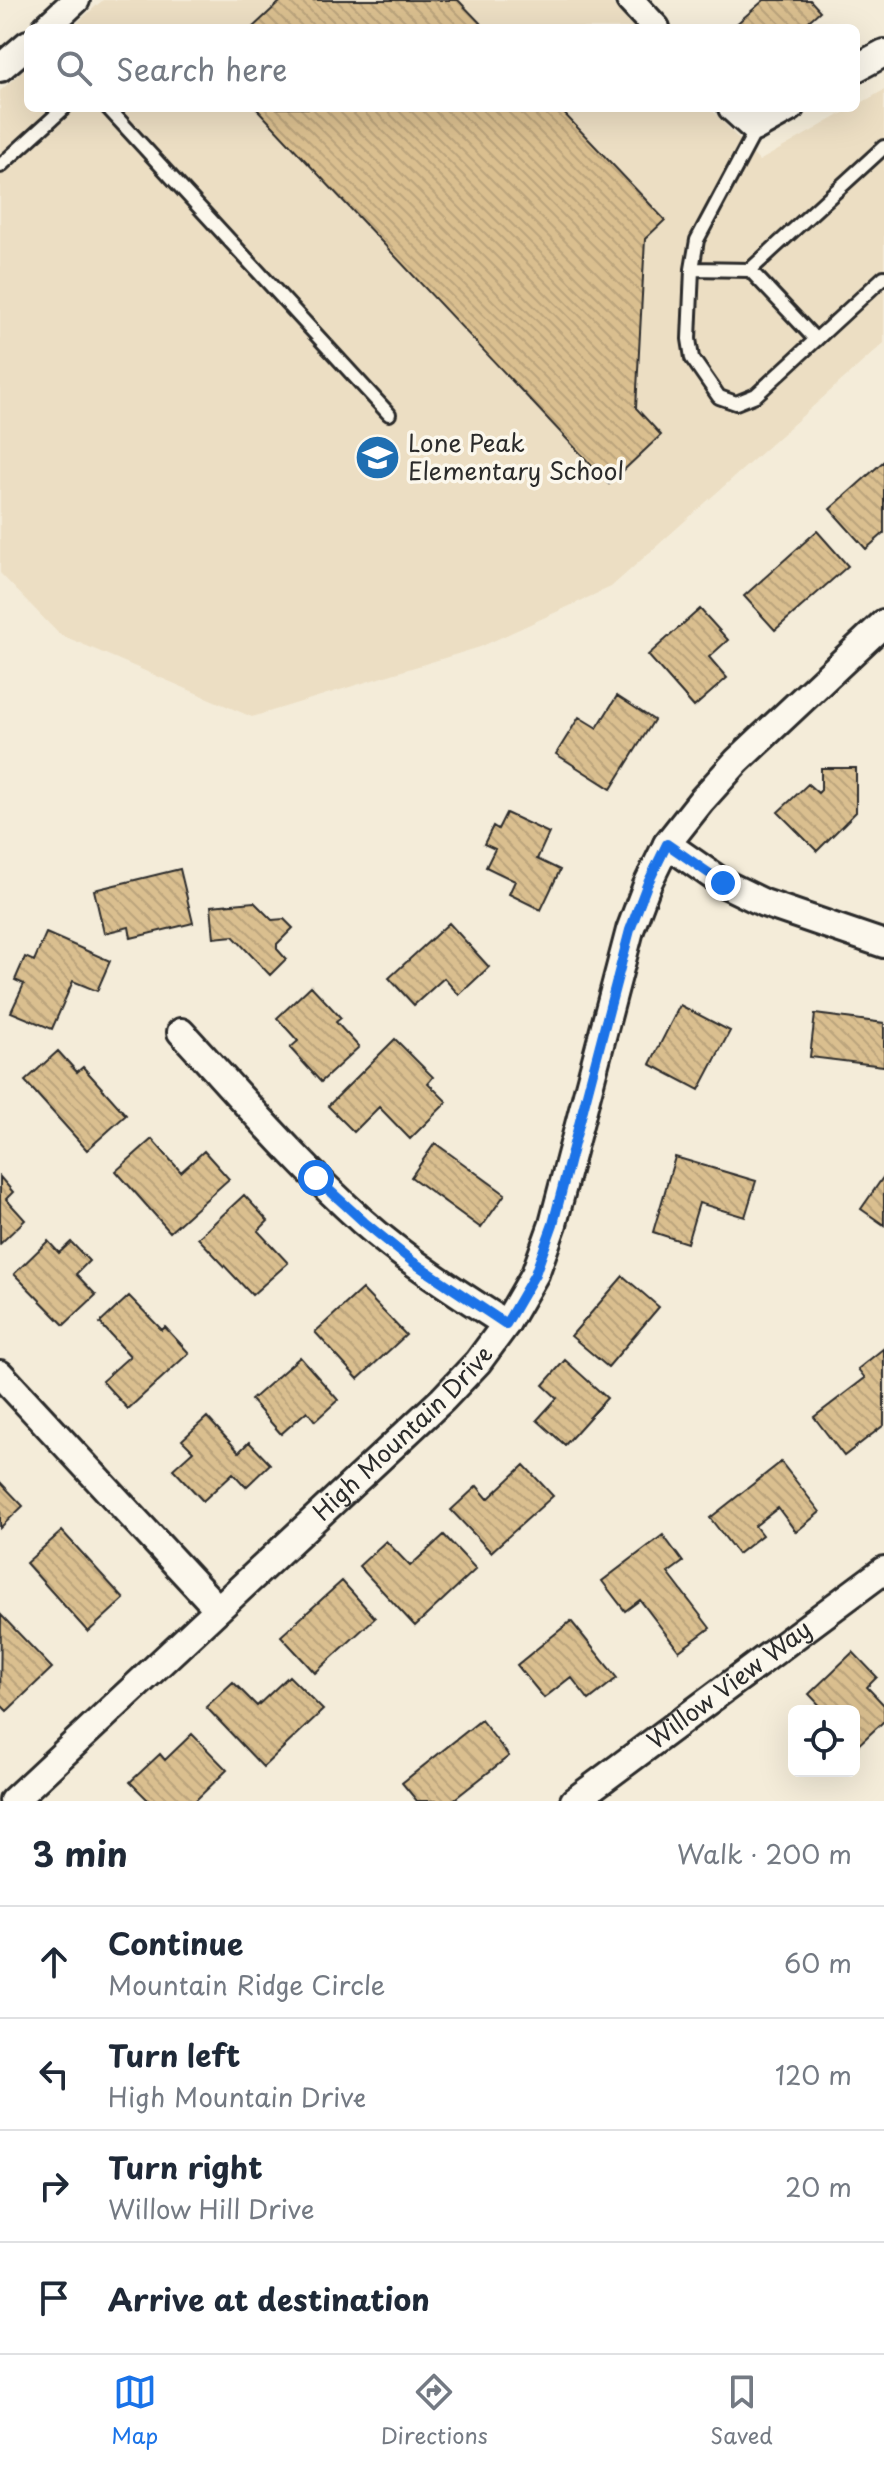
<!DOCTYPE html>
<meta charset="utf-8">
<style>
body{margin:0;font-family:"Playpen Sans",sans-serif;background:#f2f2f3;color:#1f2937}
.controls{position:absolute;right:24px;bottom:24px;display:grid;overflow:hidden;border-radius:12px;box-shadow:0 8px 32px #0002}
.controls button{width:72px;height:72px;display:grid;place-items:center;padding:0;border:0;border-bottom:2px solid #e0e1e3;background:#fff;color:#1f2937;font:40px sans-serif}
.stop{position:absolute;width:24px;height:24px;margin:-18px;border:6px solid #1a73e8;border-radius:50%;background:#fff}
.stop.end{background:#1a73e8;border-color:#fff;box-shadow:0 2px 8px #0008}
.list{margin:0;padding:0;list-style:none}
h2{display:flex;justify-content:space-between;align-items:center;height:104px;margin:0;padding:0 32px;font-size:34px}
h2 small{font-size:26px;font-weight:400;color:#747a83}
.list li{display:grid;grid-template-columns:52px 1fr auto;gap:24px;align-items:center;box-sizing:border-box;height:112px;padding:0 32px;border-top:2px solid #e0e1e3}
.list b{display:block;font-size:30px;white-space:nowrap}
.list p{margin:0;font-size:26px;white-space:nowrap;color:#747a83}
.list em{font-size:26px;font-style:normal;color:#747a83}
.icon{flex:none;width:44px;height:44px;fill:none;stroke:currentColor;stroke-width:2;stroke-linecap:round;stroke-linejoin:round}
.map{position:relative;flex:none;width:884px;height:1801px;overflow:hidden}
.search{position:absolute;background:#fff;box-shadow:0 8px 32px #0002;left:24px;right:24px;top:24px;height:88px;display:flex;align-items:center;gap:20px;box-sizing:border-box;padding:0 28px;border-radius:12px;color:#747a83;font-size:30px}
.sheet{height:552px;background:#fff}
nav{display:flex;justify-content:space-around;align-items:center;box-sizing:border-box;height:112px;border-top:2px solid #e0e1e3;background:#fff;font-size:22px;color:#747a83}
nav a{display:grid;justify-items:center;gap:4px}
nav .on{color:#1a73e8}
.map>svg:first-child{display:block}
.built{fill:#ecdec3}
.building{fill:url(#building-back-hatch);stroke:#2b2b2b;stroke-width:2}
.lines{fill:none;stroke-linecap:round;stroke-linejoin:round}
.service-casing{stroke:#2b2b2b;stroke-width:18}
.minor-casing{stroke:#2b2b2b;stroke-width:32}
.service{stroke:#fbf7ec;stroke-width:12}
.minor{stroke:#fbf7ec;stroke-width:26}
.route{stroke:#1a73e8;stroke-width:10}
.labels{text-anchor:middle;stroke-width:7;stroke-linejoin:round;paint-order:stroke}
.poi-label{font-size:24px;fill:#2b2b2b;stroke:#fbf7ec;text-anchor:start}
.street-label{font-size:24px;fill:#2b2b2b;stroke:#fbf7ec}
</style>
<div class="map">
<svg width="884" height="1801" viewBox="0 0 884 1801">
<defs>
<pattern id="building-back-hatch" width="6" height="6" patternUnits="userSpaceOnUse" patternTransform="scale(2)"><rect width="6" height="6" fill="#dabf8f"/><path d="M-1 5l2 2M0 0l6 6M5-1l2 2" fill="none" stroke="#bba47c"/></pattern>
</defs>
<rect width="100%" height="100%" fill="#f4ecd9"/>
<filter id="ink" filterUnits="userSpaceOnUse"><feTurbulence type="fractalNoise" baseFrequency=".0125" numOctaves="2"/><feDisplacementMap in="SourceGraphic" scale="16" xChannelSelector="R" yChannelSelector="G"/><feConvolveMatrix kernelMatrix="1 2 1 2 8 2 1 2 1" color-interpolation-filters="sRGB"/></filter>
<g filter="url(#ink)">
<path class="built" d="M 103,0 L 609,0 L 635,28 L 71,28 Z
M 28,66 L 28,108 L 710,108 L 759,161 L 852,108 L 856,108 L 856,106 L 884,90 L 884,343 L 611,587 L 480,647 L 252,717 L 59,634 L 0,573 L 0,91 Z"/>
<path class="building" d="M 282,0 L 458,0 L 485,28 L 252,28 Z
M 764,0 L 810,0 L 820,11 L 801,28 L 736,28 L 734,26 Z
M 256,108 L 559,108 L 665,220 L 645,239 L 636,408 L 661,435 L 609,484 Z
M 884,461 L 884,533 L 866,549 L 830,509 Z
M 817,531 L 848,566 L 775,630 L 744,596 Z
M 700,609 L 728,640 L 709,657 L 727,678 L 694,707 L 648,655 Z
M 617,696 L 654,720 L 611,789 L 556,754 L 579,717 L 597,728 Z
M 821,768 L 856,768 L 856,812 L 817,851 L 778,812 L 808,784 L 818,793 L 821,790 Z
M 506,813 L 549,833 L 537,859 L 560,870 L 541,910 L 509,894 L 515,881 L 486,867 L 495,849 L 484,844 L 493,826 L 498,829 Z
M 180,869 L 193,923 L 131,938 L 129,927 L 104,933 L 94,890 Z
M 254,902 L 272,920 L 284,919 L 293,928 L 277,944 L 277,949 L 286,959 L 270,975 L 233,936 L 214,938 L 211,906 Z
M 449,923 L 489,967 L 459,995 L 444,978 L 414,1005 L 389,978 Z
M 46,933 L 110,961 L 97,991 L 73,981 L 52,1029 L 11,1012 L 24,984 L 15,980 L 25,957 L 34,961 Z
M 311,986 L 341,1018 L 336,1022 L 359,1047 L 321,1082 L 290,1048 L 298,1041 L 277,1018 Z
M 680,1005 L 730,1031 L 699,1090 L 650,1064 Z
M 815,1014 L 884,1023 L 884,1066 L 810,1057 Z
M 395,1039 L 433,1077 L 428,1083 L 447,1102 L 410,1139 L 379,1107 L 354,1132 L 328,1106 Z
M 58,1051 L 77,1072 L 83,1067 L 126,1115 L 87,1150 L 25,1081 Z
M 152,1139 L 181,1172 L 204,1151 L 229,1179 L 170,1232 L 116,1171 Z
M 435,1143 L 505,1194 L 481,1228 L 411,1177 Z
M 675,1157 L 756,1181 L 745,1217 L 699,1203 L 687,1243 L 653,1232 Z
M 884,1176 L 884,1225 L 861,1209 Z
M 0,1177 L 13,1192 L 6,1199 L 25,1220 L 0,1244 Z
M 244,1195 L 268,1221 L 258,1231 L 288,1263 L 252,1295 L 198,1238 Z
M 48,1241 L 59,1253 L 71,1242 L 89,1261 L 76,1274 L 96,1295 L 64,1325 L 14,1274 Z
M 623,1276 L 659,1307 L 608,1367 L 571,1336 Z
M 362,1289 L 406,1335 L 358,1379 L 315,1332 Z
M 129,1296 L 162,1330 L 165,1327 L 189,1353 L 128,1409 L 102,1381 L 130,1356 L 100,1323 Z
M 884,1348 L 884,1425 L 844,1456 L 814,1417 L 865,1378 L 858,1369 Z
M 300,1357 L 338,1400 L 315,1421 L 307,1411 L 281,1434 L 251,1400 Z
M 565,1360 L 607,1398 L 565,1445 L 537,1420 L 557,1398 L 543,1385 Z
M 207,1417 L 239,1452 L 249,1442 L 270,1464 L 246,1487 L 233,1473 L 203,1501 L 173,1469 L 193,1451 L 182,1440 Z
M 781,1462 L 820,1512 L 796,1532 L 778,1508 L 755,1526 L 762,1535 L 738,1554 L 710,1518 Z
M 524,1465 L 553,1496 L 491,1552 L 451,1510 L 477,1486 L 488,1499 Z
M 0,1482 L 23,1506 L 0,1528 Z
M 62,1531 L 124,1599 L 88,1632 L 26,1563 Z
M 444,1535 L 476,1569 L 415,1626 L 359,1566 L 386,1541 L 410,1566 Z
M 663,1535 L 683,1562 L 668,1573 L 710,1628 L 679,1651 L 640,1600 L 625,1611 L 602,1581 Z
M 342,1581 L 375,1618 L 315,1673 L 281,1636 Z
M 1,1615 L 52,1668 L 7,1711 L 0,1704 Z
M 571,1621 L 617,1678 L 589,1700 L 571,1677 L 544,1698 L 517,1665 Z
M 853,1652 L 877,1677 L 867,1687 L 884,1705 L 884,1721 L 854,1749 L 854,1711 L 825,1711 L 809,1694 Z
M 289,1676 L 323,1710 L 263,1767 L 206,1707 L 233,1682 L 257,1706 Z
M 481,1720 L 509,1756 L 452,1801 L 417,1801 L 402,1783 Z
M 192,1734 L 227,1770 L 195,1801 L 149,1801 L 130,1782 L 160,1754 L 165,1760 Z"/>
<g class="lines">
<defs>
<path id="service" d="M 108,108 L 389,414
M 754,128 L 752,137 L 697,240 L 692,269 L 689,339 L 692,358 L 719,397 L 736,403 L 756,395 L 884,277
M 0,166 L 64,108
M 692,269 L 750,270 L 884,147
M 750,270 L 816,340"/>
<g id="minor">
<path d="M 630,0 L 656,28"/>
<path d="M 46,28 L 76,0"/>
<path d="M 0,68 L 28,44"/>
<path d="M 856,68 L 884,53"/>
<path d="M 732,108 L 754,128 L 790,108"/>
<path d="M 667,844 L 723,883 L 764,903 L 884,944"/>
<path d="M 181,1032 C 240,1096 297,1163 362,1221 C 406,1260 456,1292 506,1324"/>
<path d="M 0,1374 L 218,1609"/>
<path id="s1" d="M 13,1801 L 443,1399 L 478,1362 L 506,1324 L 535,1274 L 553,1224 L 630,930 L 647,885 L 667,844 L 701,801 L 737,761 L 884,623"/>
<path id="s2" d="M 574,1801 L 884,1570"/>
</g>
</defs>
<use href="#service" class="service-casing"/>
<use href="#minor" class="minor-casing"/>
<use href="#service" class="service"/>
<use href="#minor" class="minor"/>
</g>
</g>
<g class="lines" filter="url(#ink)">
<path class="route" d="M 316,1178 L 364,1222 L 413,1262 L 506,1324 L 535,1274 L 553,1224 L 630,930 L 647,885 L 667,844 L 723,883"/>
</g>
<defs>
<symbol id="school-disc" viewBox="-11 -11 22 22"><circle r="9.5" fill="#1f6fb2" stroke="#fbf7ec"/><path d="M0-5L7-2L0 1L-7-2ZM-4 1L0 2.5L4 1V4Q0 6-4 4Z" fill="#fff"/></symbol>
</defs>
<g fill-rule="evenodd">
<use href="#school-disc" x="352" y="432" width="51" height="51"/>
</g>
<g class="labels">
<g class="poi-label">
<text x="408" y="452">Lone Peak<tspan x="408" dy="28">Elementary School</tspan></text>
</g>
<g class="street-label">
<text dy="8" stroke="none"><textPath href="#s1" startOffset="536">High Mountain Drive</textPath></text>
<text dy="8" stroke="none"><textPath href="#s2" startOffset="194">Willow View Way</textPath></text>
</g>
</g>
</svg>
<div class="controls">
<button><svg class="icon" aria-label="locate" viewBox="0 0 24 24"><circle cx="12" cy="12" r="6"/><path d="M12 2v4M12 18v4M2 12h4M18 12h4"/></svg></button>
</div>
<div class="stop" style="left:316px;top:1178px"></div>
<div class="stop end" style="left:723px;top:883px"></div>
<div class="search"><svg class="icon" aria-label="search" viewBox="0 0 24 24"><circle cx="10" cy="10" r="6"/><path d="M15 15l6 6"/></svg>Search here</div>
</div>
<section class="sheet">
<h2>3 min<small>Walk · 200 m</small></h2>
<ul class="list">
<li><svg class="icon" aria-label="ahead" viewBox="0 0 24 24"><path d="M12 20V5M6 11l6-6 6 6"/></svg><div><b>Continue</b><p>Mountain Ridge Circle</p></div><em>60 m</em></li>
<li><svg class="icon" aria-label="left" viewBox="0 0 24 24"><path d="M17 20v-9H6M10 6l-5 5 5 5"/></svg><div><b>Turn left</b><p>High Mountain Drive</p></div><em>120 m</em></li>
<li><svg class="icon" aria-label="right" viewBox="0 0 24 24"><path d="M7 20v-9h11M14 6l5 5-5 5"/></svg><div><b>Turn right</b><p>Willow Hill Drive</p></div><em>20 m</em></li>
<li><svg class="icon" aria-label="arrive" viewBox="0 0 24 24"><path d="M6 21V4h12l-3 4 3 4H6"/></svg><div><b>Arrive at destination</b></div></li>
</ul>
</section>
<nav>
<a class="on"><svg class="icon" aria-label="map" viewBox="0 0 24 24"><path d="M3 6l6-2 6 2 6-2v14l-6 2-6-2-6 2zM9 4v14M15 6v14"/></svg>Map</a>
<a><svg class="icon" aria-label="directions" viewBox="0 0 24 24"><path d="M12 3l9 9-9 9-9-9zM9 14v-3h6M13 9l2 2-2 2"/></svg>Directions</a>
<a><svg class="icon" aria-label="saved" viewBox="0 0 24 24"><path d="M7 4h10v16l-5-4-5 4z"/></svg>Saved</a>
</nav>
